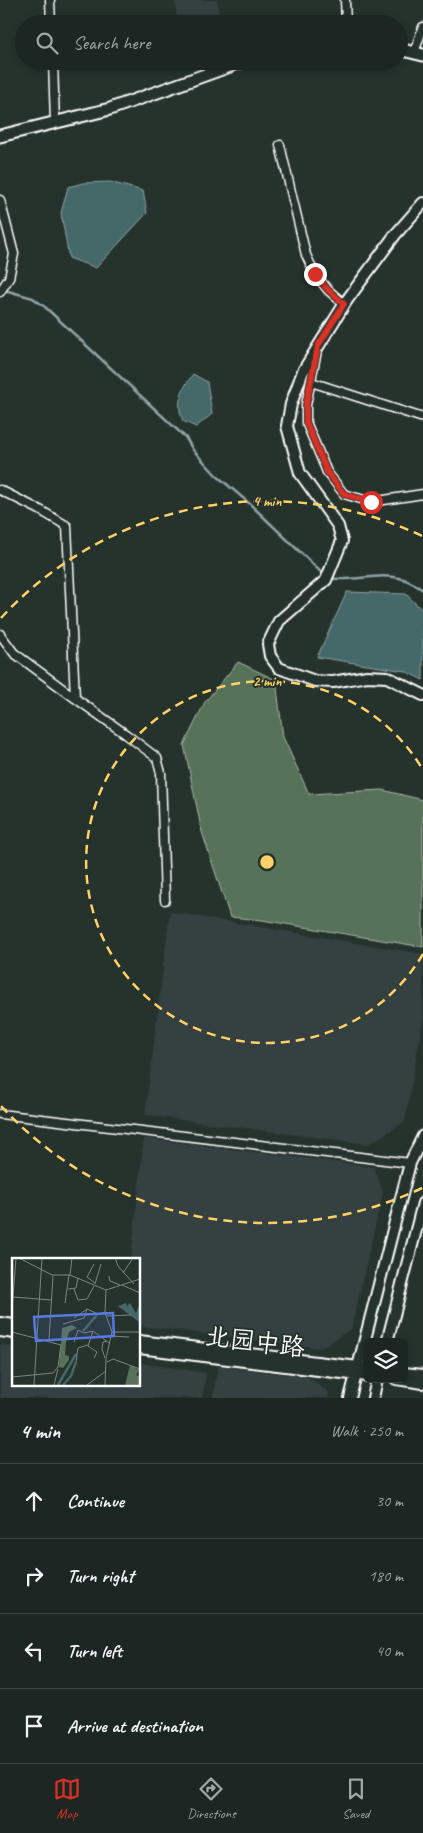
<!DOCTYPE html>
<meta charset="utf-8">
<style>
body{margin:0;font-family:Caveat,"LXGW WenKai TC",sans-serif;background:#29322f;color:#f1f3f6}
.controls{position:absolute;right:15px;bottom:15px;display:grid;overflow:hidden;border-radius:8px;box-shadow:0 2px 8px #0003}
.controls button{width:45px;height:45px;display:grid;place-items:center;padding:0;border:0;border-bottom:1px solid #3a4340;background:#1c2622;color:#f1f3f6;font:25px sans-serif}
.stop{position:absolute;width:15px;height:15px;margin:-11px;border:4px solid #d93025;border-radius:50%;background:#fff}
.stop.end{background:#d93025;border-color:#fff;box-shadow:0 1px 5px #0008}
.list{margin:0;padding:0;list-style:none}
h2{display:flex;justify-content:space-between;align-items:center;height:65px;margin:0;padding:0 20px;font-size:21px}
h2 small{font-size:16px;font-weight:400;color:#a0a5a5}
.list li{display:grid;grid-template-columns:32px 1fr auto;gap:15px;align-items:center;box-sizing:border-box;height:75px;padding:0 20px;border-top:1px solid #3a4340}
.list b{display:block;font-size:19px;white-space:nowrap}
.list em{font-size:16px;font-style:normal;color:#a0a5a5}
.icon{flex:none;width:28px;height:28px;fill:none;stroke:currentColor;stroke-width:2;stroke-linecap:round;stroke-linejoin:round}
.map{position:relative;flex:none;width:423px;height:1398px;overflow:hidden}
.search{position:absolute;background:#1c2622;box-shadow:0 2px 8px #0003;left:15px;right:15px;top:15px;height:55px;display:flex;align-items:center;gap:12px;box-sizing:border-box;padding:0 18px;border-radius:28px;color:#a0a5a5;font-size:19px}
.sheet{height:365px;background:#1c2622}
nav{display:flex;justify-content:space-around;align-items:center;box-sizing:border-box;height:70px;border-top:1px solid #3a4340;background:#1c2622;font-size:14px;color:#a0a5a5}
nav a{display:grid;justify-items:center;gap:2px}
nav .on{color:#d93025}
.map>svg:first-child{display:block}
.built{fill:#344040}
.green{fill:#577258;stroke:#abb8ac}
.water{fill:#446869;stroke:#8fa4a5}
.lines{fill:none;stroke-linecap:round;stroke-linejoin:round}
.stream{stroke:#8fa4a5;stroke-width:2.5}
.minor-casing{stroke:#fff;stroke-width:11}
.tertiary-casing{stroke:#fff;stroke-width:14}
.secondary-casing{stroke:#fff;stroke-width:15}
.minor{stroke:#26332d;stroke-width:8}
.tertiary{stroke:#26332d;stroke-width:10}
.secondary{stroke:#26332d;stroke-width:11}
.route{stroke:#d93025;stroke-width:6}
.ring{fill:none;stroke:#ffd166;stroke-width:2.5;stroke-dasharray:9 6}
.labels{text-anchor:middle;stroke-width:4;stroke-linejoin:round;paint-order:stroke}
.street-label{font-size:25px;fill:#fff;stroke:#26332d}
.inset-river{fill:none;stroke:#446869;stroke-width:2.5}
.inset-road{fill:none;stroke:#7d8581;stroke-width:1}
.view{fill:#567ae2;fill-opacity:0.15;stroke:#567ae2;stroke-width:2.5}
.inset-edge{fill:none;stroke:#fff;stroke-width:2.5}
.centre{fill:#ffd166;stroke:#26332d;stroke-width:2.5}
.ring-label{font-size:15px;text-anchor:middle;font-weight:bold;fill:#ffd166;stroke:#26332d;stroke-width:4;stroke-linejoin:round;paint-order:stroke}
</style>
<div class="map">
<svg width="423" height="1398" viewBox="0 0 423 1398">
<rect width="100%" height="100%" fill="#26332d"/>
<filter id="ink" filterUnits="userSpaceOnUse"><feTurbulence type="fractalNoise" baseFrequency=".02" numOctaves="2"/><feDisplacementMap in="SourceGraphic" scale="10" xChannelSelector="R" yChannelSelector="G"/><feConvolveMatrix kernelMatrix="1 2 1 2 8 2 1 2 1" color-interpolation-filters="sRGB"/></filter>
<g filter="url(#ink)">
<path class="built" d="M 175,0 L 217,0 L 221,24 L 178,24 Z
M 183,61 L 227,61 L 184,66 Z
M 170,912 L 423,954 L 423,1018 L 405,1122 L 368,1144 L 145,1115 Z
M 144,1138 L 374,1167 L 383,1192 L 351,1329 L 321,1348 L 139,1326 L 139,1259 L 131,1259 Z
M 0,1345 L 14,1347 L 14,1384 L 139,1384 L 139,1363 L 206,1373 L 202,1398 L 0,1398 Z
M 218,1366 L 308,1377 L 329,1393 L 328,1398 L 213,1398 Z"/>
<path class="green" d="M 238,662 L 276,680 L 283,737 L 309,794 L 382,790 L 423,800 L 423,947 L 262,920 L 230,917 L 202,832 L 184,745 L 205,702 Z"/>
<path class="water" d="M 110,182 L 143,191 L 147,213 L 96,268 L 69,258 L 61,213 L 68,187 L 83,183 Z
M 193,374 L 207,382 L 212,414 L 196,427 L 183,421 C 175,402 182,389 193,374 Z
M 347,592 L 406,594 L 423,611 L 423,680 L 405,671 L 317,657 Z"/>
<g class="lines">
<path class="stream" d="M 8,291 L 33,298 L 45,307 L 186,438 L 193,450 L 216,475 L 250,504 L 324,575
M 328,578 C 353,583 378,571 403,579 C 410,581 417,586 423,590"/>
<defs>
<path id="minor" d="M 50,0 L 51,24
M 345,0 L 346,24
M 414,53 L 423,27
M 53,61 L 55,123
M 280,145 L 306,255 L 315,274 L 328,290 L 344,304
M 0,200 L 14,254 L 9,278 L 0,292
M 317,351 L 306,405 L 306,422 L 327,472 L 344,494 L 371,502 L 423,494
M 311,382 L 423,418
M 0,490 L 40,510 L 67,526 L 75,698 L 127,735 L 157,758 L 161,773 L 165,900
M 0,634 L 14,653 L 75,698
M 0,1114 L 410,1163"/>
<path id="tertiary" d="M 423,203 L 395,235 L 347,300 L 303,371 L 291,404 L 287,426 L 300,473 L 338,526 L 342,541 L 326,580 L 279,621 L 268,644 L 270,656 L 279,668 L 315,681 L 333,682 L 367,676 L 387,677 L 423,695
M 0,1323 L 14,1325
M 0,1331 L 14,1333
M 139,1341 L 367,1368
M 387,1342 L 423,1203
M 139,1348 L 367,1376
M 404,1373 L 423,1375
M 396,1379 L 423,1383
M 350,1398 L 410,1163 L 423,1136
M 373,1398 L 377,1379"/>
<path id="secondary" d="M 399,49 L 423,55
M 0,136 L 110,109 L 244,61"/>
</defs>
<use href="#minor" class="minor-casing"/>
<use href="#tertiary" class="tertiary-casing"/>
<use href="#secondary" class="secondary-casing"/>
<use href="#minor" class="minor"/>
<use href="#tertiary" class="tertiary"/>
<use href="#secondary" class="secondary"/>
</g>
</g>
<g class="lines" filter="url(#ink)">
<path class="route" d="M 315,274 L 328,290 L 344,304 L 318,346 L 306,405 L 306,422 L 327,472 L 344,494 L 371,502"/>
</g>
<g class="ring">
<path d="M423 954A181 181 0 1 1 423 770"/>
<path d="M422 1188A361 361 0 0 1 1 1106M1 618A361 361 0 0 1 422 536"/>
</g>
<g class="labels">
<g class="street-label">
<text transform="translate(255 1341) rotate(7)" y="9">北园中路</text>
</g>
</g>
<g transform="translate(12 1258)">
<rect width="128" height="128" fill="#26332d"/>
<path d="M 60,67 L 65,70 L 57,74 L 54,84 L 53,97 L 57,98 L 57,102 L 51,110 L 47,109 L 50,70 ZM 118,107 L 127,112 L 124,117 L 127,118 L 127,127 L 113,127 Z" fill="#577258"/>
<path d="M 114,45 L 115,48 L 118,45 L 124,55 L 127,47 L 127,64 L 106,48 Z" fill="#446869"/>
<path class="inset-river" d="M 71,73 L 85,57M 46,127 L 64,96M 51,127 L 59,118 L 64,104"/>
<path class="inset-road" d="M 7,0 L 40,17 L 58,17 L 94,32M 103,0 L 106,8 L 122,26M 82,6 L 75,19 L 83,25M 111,15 L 121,0M 58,17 L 60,0M 97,18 L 98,23 L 108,27M 83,26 L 89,6M 110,27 L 128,35M 56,31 L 64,30 L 66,20M 62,31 L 66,42 L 75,41 L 82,28M 94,32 L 128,21M 1,39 L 39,42M 53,45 L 57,17M 0,52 L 4,0M 94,58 L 119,57M 62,60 L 75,51M 51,66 L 72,60 L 75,51 L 86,56 L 93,54M 81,73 L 76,88 L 85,94 L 82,100M 0,74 L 49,87 L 46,109 L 41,115 L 0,119M 100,74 L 128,74M 99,78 L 117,79M 37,81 L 41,18M 62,84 L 66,72 L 72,75 L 81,73 L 97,85M 93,100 L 90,91 L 91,84 L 95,83M 64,104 L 66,90 L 76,87M 95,104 L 101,101 L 128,111M 22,127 L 30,0M 42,127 L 46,111M 75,127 L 94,113M 93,127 L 94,100 L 100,74 L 93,55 L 94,32"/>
<path class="view" d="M 101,55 L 102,78 L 24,83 L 22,59 Z"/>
<rect width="128" height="128" class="inset-edge"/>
</g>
<circle cx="267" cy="862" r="8" class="centre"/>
<g class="ring-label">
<text x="267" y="506">4 min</text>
<text x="267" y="686">2 min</text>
</g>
</svg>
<div class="controls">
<button><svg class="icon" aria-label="layers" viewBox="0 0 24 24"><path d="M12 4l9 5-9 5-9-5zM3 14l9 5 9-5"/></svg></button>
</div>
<div class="stop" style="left:371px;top:502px"></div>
<div class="stop end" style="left:315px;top:274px"></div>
<div class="search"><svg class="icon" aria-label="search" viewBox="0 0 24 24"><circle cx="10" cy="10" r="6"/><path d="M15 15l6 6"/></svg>Search here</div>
</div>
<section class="sheet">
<h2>4 min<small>Walk · 250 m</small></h2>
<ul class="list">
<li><svg class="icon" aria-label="ahead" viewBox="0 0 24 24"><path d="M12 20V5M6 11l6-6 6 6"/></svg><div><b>Continue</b></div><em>30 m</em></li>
<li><svg class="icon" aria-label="right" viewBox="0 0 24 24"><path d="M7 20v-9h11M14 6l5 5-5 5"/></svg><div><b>Turn right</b></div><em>180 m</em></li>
<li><svg class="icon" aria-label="left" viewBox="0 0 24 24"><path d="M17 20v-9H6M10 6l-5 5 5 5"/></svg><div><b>Turn left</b></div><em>40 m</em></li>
<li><svg class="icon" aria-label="arrive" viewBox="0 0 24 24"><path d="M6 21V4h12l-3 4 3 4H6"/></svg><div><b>Arrive at destination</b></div></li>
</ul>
</section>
<nav>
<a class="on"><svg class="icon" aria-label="map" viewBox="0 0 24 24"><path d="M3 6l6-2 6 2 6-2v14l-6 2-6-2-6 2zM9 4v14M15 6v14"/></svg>Map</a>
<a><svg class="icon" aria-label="directions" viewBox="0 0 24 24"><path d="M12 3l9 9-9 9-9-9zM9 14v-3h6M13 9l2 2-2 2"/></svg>Directions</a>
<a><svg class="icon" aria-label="saved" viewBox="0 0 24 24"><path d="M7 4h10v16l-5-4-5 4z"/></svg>Saved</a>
</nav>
